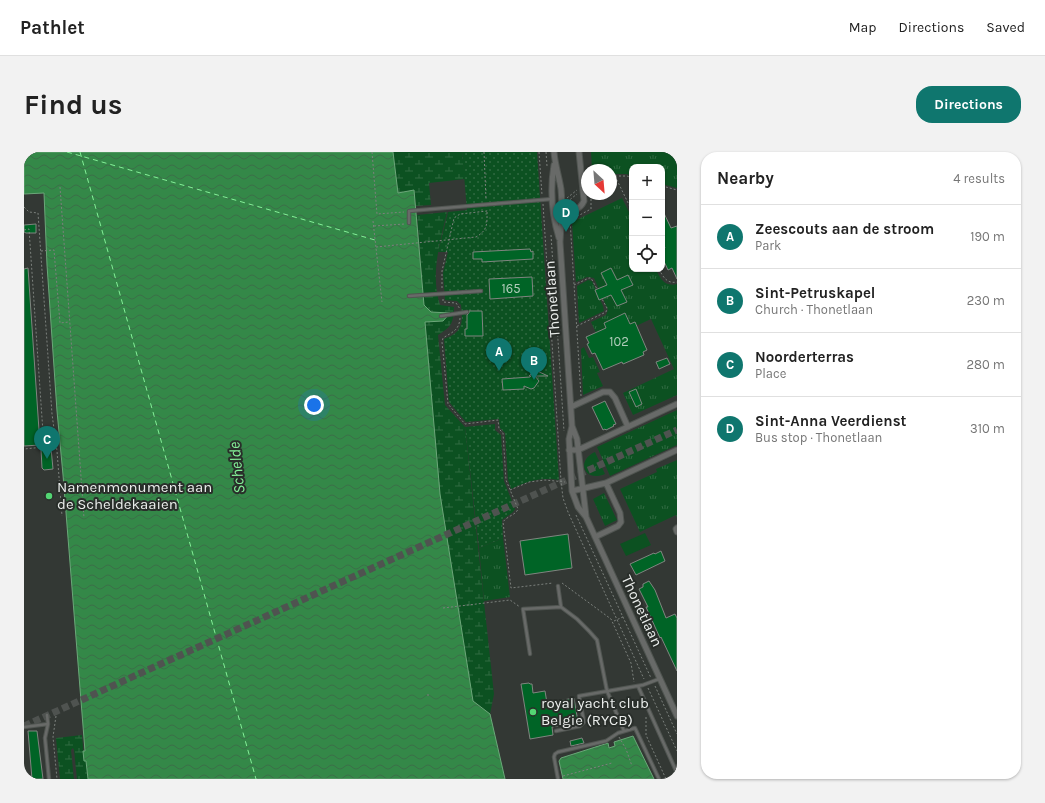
<!DOCTYPE html>
<meta charset="utf-8">
<style>
body{margin:0;font-family:Karla,sans-serif;background:#f2f2f2;color:#222}
.controls{position:absolute;right:12px;top:12px;display:grid;overflow:hidden;border-radius:8px;box-shadow:0 1px 3px #0004}
.controls button{width:36px;height:36px;display:grid;place-items:center;padding:0;border:0;border-bottom:1px solid #e0e0e0;background:#fff;color:#222;font:20px sans-serif}
.compass{position:absolute;left:557px;top:12px;width:36px;height:36px;border-radius:50%;background:#fff;box-shadow:0 1px 3px #0004;rotate:154deg}
.you{position:absolute;left:290px;top:253px;width:14px;height:14px;margin:-10px;border:3px solid #fff;border-radius:50%;background:#1a73e8;box-shadow:0 0 0 6px #1a73e833}
.badge{display:grid;place-items:center;width:26px;height:26px;border-radius:50%;background:#0f766e;color:#fff;font-size:13px;font-weight:700}
.pin{position:absolute;translate:-50% -33px;filter:drop-shadow(0 1px 2px #0008)}
.pin::after{content:'';position:absolute;top:21px;width:14px;height:12px;background:inherit;clip-path:polygon(0 0,100% 0,50% 100%)}
.list{margin:0;padding:0;list-style:none}
h2{display:flex;justify-content:space-between;align-items:center;height:52px;margin:0;padding:0 16px;font-size:17px}
h2 small{font-size:13px;font-weight:400;color:#767676}
.list li{display:grid;grid-template-columns:26px 1fr auto;gap:12px;align-items:center;box-sizing:border-box;height:64px;padding:0 16px;border-top:1px solid #e0e0e0}
.list b{display:block;font-size:15px;white-space:nowrap}
.list p{margin:0;font-size:13px;white-space:nowrap;color:#767676}
.list em{font-size:13px;font-style:normal;color:#767676}
.icon{flex:none;width:22px;height:22px;fill:none;stroke:currentColor;stroke-width:2;stroke-linecap:round;stroke-linejoin:round}
.map{position:relative;flex:none;width:653px;height:627px;overflow:hidden;border-radius:16px}
header{display:flex;align-items:center;gap:24px;box-sizing:border-box;height:56px;padding:0 20px;background:#fff;border-bottom:1px solid #e0e0e0}
header strong{font-size:19px}
nav{display:flex;gap:22px;margin-inline-start:auto;font-size:14px}
.intro{display:flex;align-items:center;justify-content:space-between;box-sizing:border-box;height:96px;padding:0 24px}
h1{margin:0;font-size:28px}
.button{padding:10px 18px;border-radius:16px;background:#0f766e;color:#fff;font-size:14px;font-weight:700}
main{display:flex;gap:24px;padding:0 24px}
aside{flex:1;background:#fff;border-radius:16px;box-shadow:0 1px 3px #0004}
.map>svg:first-child{display:block}
.grass{fill:url(#grass-tufts)}
.wetland{fill:url(#wetland-marsh)}
.park{fill:url(#park-dots)}
.pitch{fill:#0c5121}
.water{fill:url(#water-waves);stroke:#6ba779}
.lines{fill:none;stroke-linecap:round;stroke-linejoin:round}
.ferry{stroke:#84f098;stroke-width:1;stroke-dasharray:5 4;stroke-linecap:butt}
.building{fill:#006426;stroke:#808580}
.secondary-tunnel{stroke:#4f5350;stroke-width:7;stroke-dasharray:7 3.5;stroke-linecap:butt}
.lane-casing{stroke:#505551;stroke-width:4.5}
.street-casing{stroke:#505551;stroke-width:7}
.path{stroke:#7c817d;stroke-width:1;stroke-dasharray:2 2;stroke-linecap:butt}
.lane{stroke:#686a68;stroke-width:2.5}
.street{stroke:#686a68;stroke-width:5}
.poi-dot{fill:#53d673;stroke:#292e2a;stroke-width:1.5}
.labels{text-anchor:middle;stroke-width:4;stroke-linejoin:round;paint-order:stroke}
.number-label{font-size:13px;fill:#b0ccba}
.street-label{font-size:15px;fill:#ebeeec;stroke:#292e2a}
.poi-label{font-size:15px;fill:#ebeeec;stroke:#292e2a;text-anchor:start}
.water-label{font-size:16px;font-style:italic;fill:#84f098;stroke:#292e2a}
</style>
<header>
<strong>Pathlet</strong>
<nav><a>Map</a><a>Directions</a><a>Saved</a></nav>
</header>
<div class="intro"><h1>Find us</h1><a class="button">Directions</a></div>
<main>
<div class="map">
<svg width="653" height="627" viewBox="0 0 653 627">
<defs>
<pattern id="grass-tufts" width="24" height="20" patternUnits="userSpaceOnUse"><rect width="24" height="20" fill="#0c5121"/><path d="M3 7l-1-3M5 7V3M7 7l1-3M15 17l-1-3M17 17v-4M19 17l1-3" fill="none" stroke="#306a41"/></pattern>
<pattern id="wetland-marsh" width="20" height="14" patternUnits="userSpaceOnUse"><rect width="20" height="14" fill="#0c5121"/><path d="M1 5h8M5 5V1M11 12h8M15 12V8" fill="none" stroke="#306a41"/></pattern>
<pattern id="park-dots" width="8" height="8" patternUnits="userSpaceOnUse"><rect width="8" height="8" fill="#0c5121"/><path d="M2 2h.1M6 6h.1" fill="none" stroke="#306a41" stroke-width="1.8" stroke-linecap="round"/></pattern>
<pattern id="water-waves" width="16" height="10" patternUnits="userSpaceOnUse"><rect width="16" height="10" fill="#348848"/><path d="M0 5q4-4 8 0t8 0" fill="none" stroke="#3b6e48"/></pattern>
</defs>
<rect width="100%" height="100%" fill="#333834"/>
<path class="grass" d="M 567,0 L 653,0 L 653,36 L 638,32 L 638,15 L 608,15 L 608,23 L 601,22 L 587,22 L 587,18 L 568,18 Z
M 598,46 L 608,66 L 608,117 L 632,117 C 636,127 641,135 653,132 L 653,243 L 609,263 L 599,241 L 650,217 L 627,167 L 612,174 L 606,172 L 601,162 L 580,171 L 582,176 L 572,181 L 567,170 L 582,163 L 584,158 L 570,126 L 563,125 L 552,130 L 548,70 Z
M 564,128 L 568,129 L 579,154 L 580,159 L 555,171 L 553,134 Z
M 560,195 L 565,206 L 569,205 L 576,220 L 573,221 L 579,234 L 559,243 L 557,197 Z
M 653,258 L 653,293 L 586,324 L 573,295 Z
M 571,300 L 581,322 C 561,331 551,309 571,300 Z
M 653,308 L 653,366 L 652,363 L 616,380 L 596,337 L 633,320 L 632,317 Z
M 580,341 L 593,368 L 581,374 L 569,347 Z
M 479,386 L 486,445 L 460,449 L 455,396 Z"/>
<path class="wetland" d="M 369,0 L 438,0 L 441,27 L 405,31 L 407,53 L 392,54 L 390,38 L 374,41 Z
M 423,60 C 416,91 406,122 416,153 L 430,155 C 429,172 428,174 414,183 L 421,253 L 441,275 L 470,542 L 466,562 L 449,549 L 416,342 L 401,170 L 419,169 L 426,161 L 407,160 L 400,153 L 393,63 Z
M 58,583 L 60,608 L 62,608 L 64,627 L 53,627 L 50,598 L 49,596 L 47,598 L 50,627 L 36,627 L 32,586 Z"/>
<path class="park" d="M 438,0 L 513,0 L 535,328 C 515,325 505,329 487,337 L 484,328 L 481,281 L 476,276 L 475,267 L 442,270 L 425,250 L 420,187 C 439,180 439,171 437,153 L 433,149 L 421,148 L 419,121 L 424,100 L 414,100 L 424,60 L 443,58 Z
M 471,272 L 471,278 L 477,283 L 480,329 L 491,357 L 489,360 L 478,368 L 479,386 L 455,396 L 441,275 Z"/>
<path class="pitch" d="M 621,381 L 627,393 L 602,404 L 596,392 Z"/>
<path class="water" d="M 0,0 L 369,0 L 374,41 L 390,38 L 400,153 L 407,160 L 426,161 L 419,169 L 401,170 L 416,342 L 449,549 L 466,562 L 481,627 L 64,627 L 62,609 L 60,609 L 59,599 L 61,599 L 39,323 L 33,259 L 23,113 L 20,41 L 0,42 Z
M 609,584 L 630,627 L 539,627 L 535,609 L 537,606 L 584,591 L 585,596 L 591,594 L 590,590 Z"/>
<g class="lines">
<path class="ferry" d="M 43,0 L 351,88
M 56,0 L 232,627"/>
</g>
<path class="building" d="M 638,57 L 647,76 L 653,74 L 653,127 L 648,116 L 644,118 L 638,105 L 638,97 L 641,96 L 638,89 Z
M 12,72 L 12,81 L 2,81 L 0,80 L 0,73 Z
M 506,97 L 507,100 L 509,99 L 509,107 L 458,110 L 458,107 L 449,107 L 449,100 Z
M 4,116 L 16,293 L 0,294 L 0,117 Z
M 587,116 L 593,128 L 604,123 L 609,133 L 597,138 L 603,150 L 593,154 L 587,143 L 575,148 L 571,138 L 583,133 L 577,121 Z
M 508,125 L 509,144 L 466,147 L 465,127 Z
M 445,159 L 458,159 L 459,184 L 441,184 L 441,177 L 443,177 L 443,163 L 445,161 Z
M 601,161 L 606,172 L 611,170 L 623,198 L 619,200 L 620,203 L 599,212 L 598,210 L 579,218 L 571,201 L 568,202 L 563,192 L 565,191 L 562,185 L 582,176 L 580,171 Z
M 643,206 L 646,212 L 635,217 L 632,210 Z
M 511,218 L 524,224 L 511,224 L 515,229 L 510,236 L 507,237 L 500,234 L 500,237 L 479,238 L 478,227 L 506,225 L 507,224 L 505,224 Z
M 612,237 L 618,252 L 612,255 L 605,240 Z
M 581,249 L 592,272 L 589,273 L 590,274 L 582,278 L 581,277 L 579,278 L 568,255 Z
M 27,296 L 29,317 L 20,318 L 18,316 L 17,297 Z
M 544,382 L 548,416 L 501,423 L 496,389 Z
M 637,399 L 641,409 L 612,423 L 606,412 L 630,401 L 631,402 Z
M 625,429 L 631,438 L 642,466 L 651,462 L 653,466 L 653,519 L 637,485 L 636,486 L 622,455 L 624,455 L 615,437 L 619,435 L 619,432 Z
M 505,531 L 506,532 L 508,532 L 509,541 L 521,539 L 523,551 L 550,546 L 554,570 L 528,575 L 529,583 L 506,587 L 497,532 Z
M 4,579 L 13,579 L 19,627 L 8,627 Z
M 558,586 L 560,591 L 547,594 L 546,589 Z"/>
<g class="lines">
<path class="secondary-tunnel" d="M 0,574 L 653,278"/>
<defs>
<path id="lane" d="M 385,71 L 385,59 L 528,47
M 385,144 L 457,139
M 417,164 L 443,160
M 534,434 L 537,455
M 506,502 L 499,457 L 537,455 L 553,467 L 565,479 L 573,488 L 583,539 L 600,579
M 614,534 L 653,621
M 23,563 L 24,572 L 21,586 L 25,627
M 0,575 L 24,572
M 532,579 L 556,574 L 560,570 L 555,544 L 619,533 L 635,527
M 534,627 L 530,605 L 531,602 L 534,600 L 582,589 L 594,581 L 611,576 L 635,627"/>
<path id="street" d="M 530,0 C 531,13 535,24 537,37 C 539,54 537,72 536,90 L 548,274 L 545,287 L 548,339 L 554,355 L 562,365 L 653,564
M 530,13 C 526,37 528,63 535,86
M 529,55 L 533,60 C 544,61 555,60 560,49 L 555,0
M 547,255 L 579,240 L 586,240 L 591,246 L 604,275
M 548,274 L 553,287 L 562,364
M 545,298 L 554,298 L 653,252
M 548,339 L 582,331 L 653,298
M 653,376 L 652,377 L 653,380
M 571,385 L 594,374 L 597,370 L 596,361 L 582,331"/>
</defs>
<use href="#lane" class="lane-casing"/>
<use href="#street" class="street-casing"/>
<path class="path" d="M 348,0 L 353,62 L 380,60
M 460,0 L 462,47
M 515,0 L 518,43
M 522,0 L 523,14
M 587,24 L 603,24 L 608,26
M 591,24 L 608,59
M 638,34 L 653,38
M 36,35 L 60,366
M 543,46 L 553,38
M 543,50 L 553,42
M 519,52 L 537,329 L 539,346 L 544,360 L 620,527
M 0,55 L 5,60 L 14,61 L 28,262 L 33,299 L 38,364
M 349,69 L 358,150
M 350,74 L 381,72
M 0,78 L 5,77 L 20,295 L 0,297
M 527,83 L 540,279
M 352,95 L 452,85 C 464,78 463,72 463,59
M 17,99 L 30,98 L 36,171 L 45,170
M 635,117 C 639,125 643,132 653,130
M 550,133 L 565,126 L 567,126 L 573,137
M 418,136 L 418,119 L 430,66 L 436,62 L 463,59 L 463,57
M 419,147 L 419,150 L 432,151 L 436,157
M 436,166 C 435,179 428,180 419,186 L 418,190 L 424,252 L 441,272 L 474,268 L 475,277 L 479,281 L 482,328 L 494,357 C 492,363 483,364 479,370 L 487,436 L 529,431
M 553,174 L 582,160 L 583,156 L 578,147
M 557,244 L 546,68 L 567,57 L 567,42
M 486,338 L 505,330 L 521,328 L 541,330
M 552,363 L 627,526
M 538,431 L 587,467 L 607,511 L 610,530
M 419,456 L 486,448 L 496,455
M 590,469 L 601,464
M 631,534 L 653,582
M 624,536 L 653,599
M 404,542 L 404,544
M 32,564 L 29,585 L 33,627
M 622,565 L 622,583 L 642,627
M 595,585 L 602,597 L 608,614
M 539,624 L 588,611"/>
<use href="#lane" class="lane"/>
<use href="#street" class="street"/>
</g>
<g class="poi-dot">
<circle cx="25" cy="344" r="4"/>
<circle cx="509" cy="560" r="4"/>
</g>
<g class="labels">
<g class="number-label">
<text x="487" y="141">165</text>
<text x="595" y="194">102</text>
</g>
<g class="street-label">
<text transform="translate(528 147) rotate(-94)" y="5">Thonetlaan</text>
<text transform="translate(618 459) rotate(65)" y="5">Thonetlaan</text>
</g>
<g class="poi-label">
<text x="33" y="340">Namenmonument aan<tspan x="33" dy="17">de Scheldekaaien</tspan></text>
<text x="517" y="556">royal yacht club<tspan x="517" dy="17">Belgie (RYCB)</tspan></text>
</g>
<g class="water-label">
<text transform="translate(212 316) rotate(-96)" y="6">Schelde</text>
</g>
</g>
</svg>
<div class="controls">
<button>+</button>
<button>−</button>
<button><svg class="icon" aria-label="locate" viewBox="0 0 24 24"><circle cx="12" cy="12" r="6"/><path d="M12 2v4M12 18v4M2 12h4M18 12h4"/></svg></button>
</div>
<svg class="compass" viewBox="-18 -18 36 36"><path d="M0-13l5 13h-10z" fill="#e53935"/><path d="M0 13l5-13h-10z" fill="#767676"/></svg>
<div class="you"></div>
<div class="pin badge" style="left:475px;top:219px">A</div>
<div class="pin badge" style="left:510px;top:228px">B</div>
<div class="pin badge" style="left:23px;top:307px">C</div>
<div class="pin badge" style="left:542px;top:80px">D</div>
</div>
<aside>
<h2>Nearby<small>4 results</small></h2>
<ul class="list">
<li><span class="badge">A</span><div><b>Zeescouts aan de stroom</b><p>Park</p></div><em>190 m</em></li>
<li><span class="badge">B</span><div><b>Sint-Petruskapel</b><p>Church · Thonetlaan</p></div><em>230 m</em></li>
<li><span class="badge">C</span><div><b>Noorderterras</b><p>Place</p></div><em>280 m</em></li>
<li><span class="badge">D</span><div><b>Sint-Anna Veerdienst</b><p>Bus stop · Thonetlaan</p></div><em>310 m</em></li>
</ul>
</aside>
</main>
